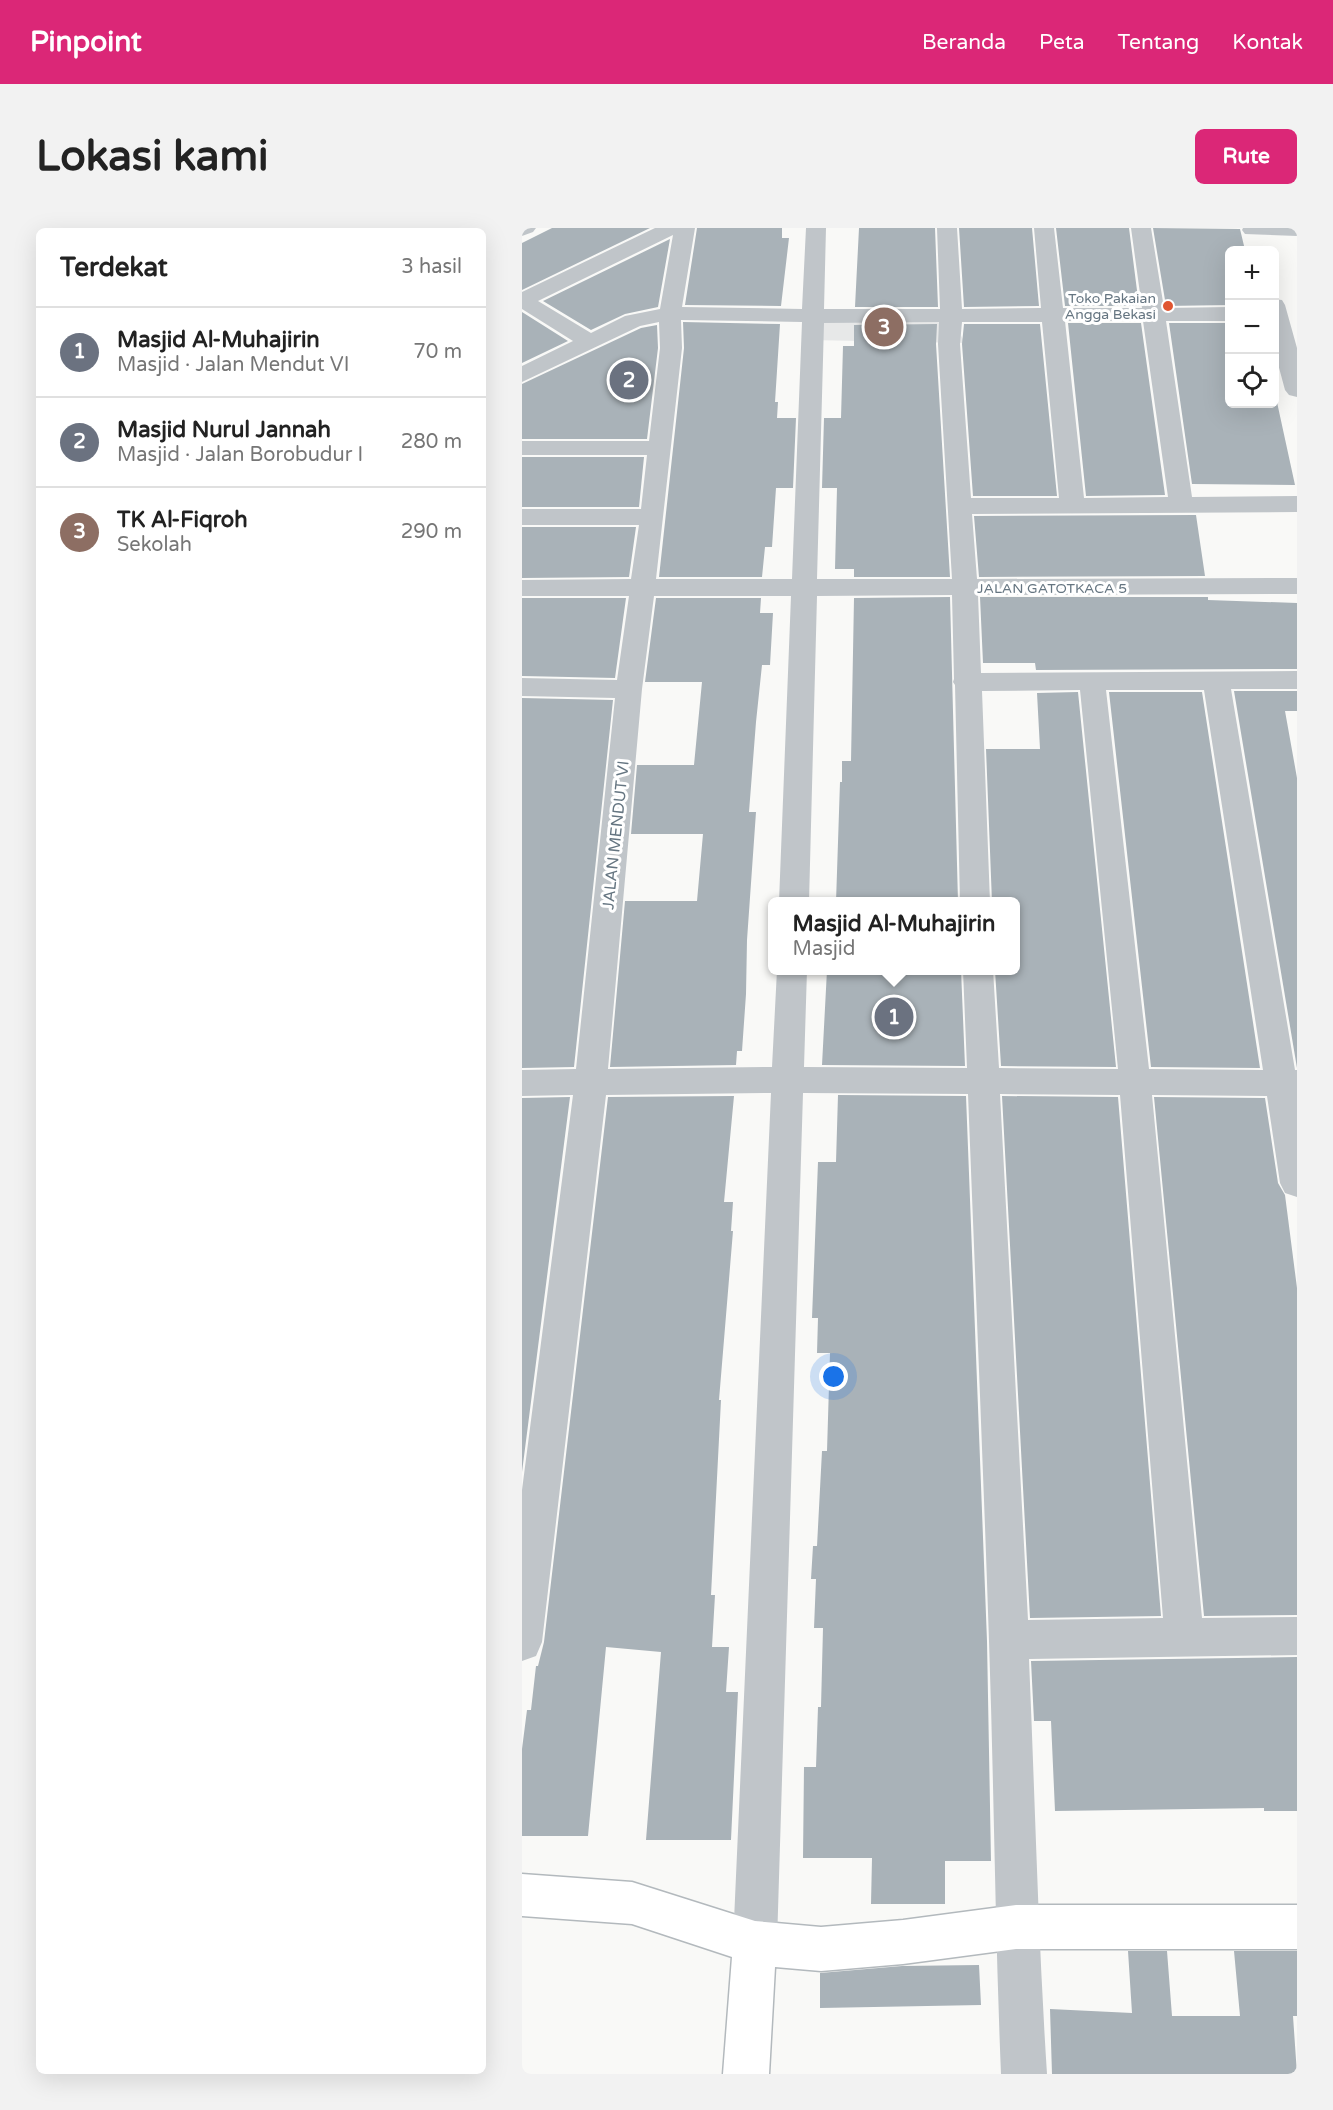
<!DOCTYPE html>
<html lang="id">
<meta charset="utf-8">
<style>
body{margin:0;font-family:"Varela Round",sans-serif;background:#f2f2f2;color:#222}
.controls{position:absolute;right:18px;top:18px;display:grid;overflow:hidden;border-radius:9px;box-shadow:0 6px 24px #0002}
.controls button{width:54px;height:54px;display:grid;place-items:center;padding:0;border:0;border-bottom:2px solid #e0e0e0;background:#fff;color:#222;font:30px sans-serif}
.you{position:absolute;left:312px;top:1149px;width:21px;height:21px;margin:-15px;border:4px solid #fff;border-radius:50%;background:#1a73e8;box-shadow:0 0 0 9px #1a73e833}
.badge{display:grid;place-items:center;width:39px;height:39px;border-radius:50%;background:#db2777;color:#fff;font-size:20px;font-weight:700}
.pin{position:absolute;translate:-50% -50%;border:3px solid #fff;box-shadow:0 2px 6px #0006}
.popup{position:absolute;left:246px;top:669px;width:252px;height:78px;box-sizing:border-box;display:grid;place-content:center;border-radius:9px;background:#fff;filter:drop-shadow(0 2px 4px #0005);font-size:20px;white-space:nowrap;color:#767676}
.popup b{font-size:22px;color:#222}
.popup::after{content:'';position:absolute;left:50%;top:100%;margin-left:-12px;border:12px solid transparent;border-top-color:#fff}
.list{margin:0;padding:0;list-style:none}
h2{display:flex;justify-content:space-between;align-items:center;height:78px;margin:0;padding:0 24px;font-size:26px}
h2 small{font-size:20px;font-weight:400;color:#767676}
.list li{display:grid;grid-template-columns:39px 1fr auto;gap:18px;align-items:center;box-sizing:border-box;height:90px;padding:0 24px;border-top:2px solid #e0e0e0}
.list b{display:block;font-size:22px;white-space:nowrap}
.list p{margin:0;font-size:20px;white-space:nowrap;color:#767676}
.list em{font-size:20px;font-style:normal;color:#767676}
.icon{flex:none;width:33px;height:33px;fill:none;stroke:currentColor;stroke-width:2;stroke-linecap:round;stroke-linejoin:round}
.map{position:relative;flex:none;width:775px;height:1846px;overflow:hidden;border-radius:9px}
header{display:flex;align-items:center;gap:36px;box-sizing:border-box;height:84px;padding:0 30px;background:#db2777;color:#fff}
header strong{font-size:28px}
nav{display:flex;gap:33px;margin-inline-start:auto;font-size:21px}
.intro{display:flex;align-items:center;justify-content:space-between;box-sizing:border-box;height:144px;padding:0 36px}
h1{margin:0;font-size:42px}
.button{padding:15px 27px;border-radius:9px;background:#db2777;color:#fff;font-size:21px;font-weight:700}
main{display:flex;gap:36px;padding:0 36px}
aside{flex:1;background:#fff;border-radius:9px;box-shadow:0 6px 24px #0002}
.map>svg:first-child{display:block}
.built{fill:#e7e8e8}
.building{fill:#a9b2b8}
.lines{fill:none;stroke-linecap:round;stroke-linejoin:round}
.secondary-casing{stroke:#b3b9bd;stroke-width:3}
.street{fill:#c0c5c9;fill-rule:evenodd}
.secondary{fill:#fff;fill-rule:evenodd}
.poi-dot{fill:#e05530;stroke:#fff;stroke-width:2}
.labels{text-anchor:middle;stroke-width:6;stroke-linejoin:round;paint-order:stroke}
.far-poi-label{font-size:14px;fill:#657581;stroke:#fff;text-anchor:end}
.far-street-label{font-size:14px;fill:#657581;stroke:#fff}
.street-label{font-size:16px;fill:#657581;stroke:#fff}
</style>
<header>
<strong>Pinpoint</strong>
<nav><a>Beranda</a><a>Peta</a><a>Tentang</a><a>Kontak</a></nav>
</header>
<div class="intro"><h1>Lokasi kami</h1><a class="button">Rute</a></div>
<main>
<aside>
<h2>Terdekat<small>3 hasil</small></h2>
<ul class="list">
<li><span class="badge" style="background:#6b7280">1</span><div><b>Masjid Al-Muhajirin</b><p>Masjid · Jalan Mendut VI</p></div><em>70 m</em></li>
<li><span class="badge" style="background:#6b7280">2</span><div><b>Masjid Nurul Jannah</b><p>Masjid · Jalan Borobudur I</p></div><em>280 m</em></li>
<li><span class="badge" style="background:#8d6e63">3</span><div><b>TK Al-Fiqroh</b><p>Sekolah</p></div><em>290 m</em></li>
</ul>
</aside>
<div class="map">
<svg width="775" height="1846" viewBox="0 0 775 1846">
<rect width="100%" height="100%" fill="#f9f9f7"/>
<path class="built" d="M 293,85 L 427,85 L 443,115 L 287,112 Z"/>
<path class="building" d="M 30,0 L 128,0 L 0,62 L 0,15 Z
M 175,0 L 260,0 L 260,10 L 267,10 L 259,78 L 163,77 Z
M 337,0 L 413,0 L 416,79 L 333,79 Z
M 437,0 L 510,0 L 517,78 L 442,79 Z
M 534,0 L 607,0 L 617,78 L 543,78 Z
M 631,0 L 718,1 L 723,22 L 708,22 L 708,77 L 644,78 Z
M 148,11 L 136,79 L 103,86 L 69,102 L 21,73 Z
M 0,84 L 46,113 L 0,135 Z
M 161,94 L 258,96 L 253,174 L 256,174 L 255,190 L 274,190 L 271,260 L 254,260 L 250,319 L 243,319 L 240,349 L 137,349 L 162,120 Z
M 546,95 L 619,95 L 643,267 L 564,268 Z
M 647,95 L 708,95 L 708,176 L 753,176 L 753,165 L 773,257 L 670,256 Z
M 415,96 L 414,116 L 428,349 L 332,349 L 332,341 L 313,341 L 315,260 L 300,260 L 302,190 L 319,190 L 321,118 L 332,118 L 332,97 Z
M 442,96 L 518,96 L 535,268 L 451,268 L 440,116 Z
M 135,97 L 136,120 L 125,211 L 0,211 L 0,156 L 119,100 Z
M 0,229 L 122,229 L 117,279 L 0,279 Z
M 674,287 L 683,348 L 457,349 L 452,288 Z
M 0,299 L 114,299 L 107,349 L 0,350 Z
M 428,369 L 436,674 L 314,674 L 318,554 L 320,554 L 320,533 L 329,533 L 332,370 Z
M 458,369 L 686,369 L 686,372 L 775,375 L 775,441 L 514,442 L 513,435 L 461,435 Z
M 104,370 L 93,450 L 0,448 L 0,370 Z
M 134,370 L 239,370 L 238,385 L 251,385 L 248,437 L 240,437 L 234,494 L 227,584 L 234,584 L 225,712 L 224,766 L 220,823 L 215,823 L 214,837 L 88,839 L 103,673 L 175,673 L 181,606 L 109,606 L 115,537 L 172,537 L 180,454 L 123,454 Z
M 712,463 L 775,463 L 775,483 L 763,483 L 775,550 L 775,840 Z
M 556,464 L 594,839 L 479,838 L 473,742 L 494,742 L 494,674 L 470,674 L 464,521 L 518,521 L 515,465 Z
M 587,464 L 680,464 L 738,840 L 629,839 Z
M 0,470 L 91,472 L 52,839 L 0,840 Z
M 305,742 L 439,742 L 443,838 L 300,837 Z
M 316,867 L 444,868 L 465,1413 L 469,1633 L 423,1633 L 423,1676 L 349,1676 L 350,1630 L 281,1630 L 282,1539 L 294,1539 L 296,1479 L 299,1479 L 301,1400 L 292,1400 L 294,1351 L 289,1351 L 291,1318 L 295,1318 L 300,1223 L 305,1223 L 308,1125 L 295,1125 L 296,1090 L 290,1090 L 296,934 L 314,934 Z
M 212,868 L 202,974 L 211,974 L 209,1003 L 211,1003 L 197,1172 L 199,1172 L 189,1367 L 193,1367 L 190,1419 L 207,1419 L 204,1464 L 216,1464 L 209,1612 L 124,1612 L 139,1424 L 84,1419 L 66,1608 L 0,1608 L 0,1521 L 5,1482 L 9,1482 L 14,1438 L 16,1438 L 22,1414 L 86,869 Z
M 480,868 L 596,869 L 639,1388 L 508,1390 Z
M 48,869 L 0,1244 L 0,870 Z
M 632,869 L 743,870 L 756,955 L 763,967 L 775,1060 L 775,1387 L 682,1388 Z
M 775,1429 L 775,1583 L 742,1583 L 742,1580 L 533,1583 L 529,1493 L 512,1493 L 509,1433 Z
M 606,1723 L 645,1723 L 650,1788 L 718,1788 L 712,1723 L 775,1723 L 775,1788 L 771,1788 L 775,1846 L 530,1846 L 528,1781 L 610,1785 Z
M 457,1737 L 459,1777 L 298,1780 L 298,1745 L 380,1738 Z"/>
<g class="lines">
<defs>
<path id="secondary" d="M 0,1646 L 110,1654 L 233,1693 L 299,1699 L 381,1692 L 494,1677 L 775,1677 L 775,1721 L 494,1721 L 381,1736 L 299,1743 L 253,1739 L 247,1846 L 201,1846 L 210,1729 L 110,1696 L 0,1688 Z"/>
</defs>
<use href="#secondary" class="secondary-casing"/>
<path class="street" d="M 0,0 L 14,0 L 11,4 L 0,8 Z
M 133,0 L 173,0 L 160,79 L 280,81 L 284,0 L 304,0 L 302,81 L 418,81 L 415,0 L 435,0 L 440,81 L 519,80 L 512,0 L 532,0 L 541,80 L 620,80 L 609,0 L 629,0 L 642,80 L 708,79 L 708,93 L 644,93 L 670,269 L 775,268 L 775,284 L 450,286 L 455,351 L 775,350 L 775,366 L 456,367 L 459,445 L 775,443 L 775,461 L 709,461 L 773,842 L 775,842 L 775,969 L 763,965 L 758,955 L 745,868 L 630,867 L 680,1390 L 775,1389 L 775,1427 L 507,1431 C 513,1570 516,1708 525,1846 L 479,1846 C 473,1702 472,1557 467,1413 C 461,1230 453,1048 446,866 L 281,865 L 255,1715 L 248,1730 L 233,1737 L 218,1730 L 211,1715 L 249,865 L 84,867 L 20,1414 L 14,1428 L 0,1433 L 0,1262 L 51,867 L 0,868 L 0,842 L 54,841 L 93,470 L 0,468 L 0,450 L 95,452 L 107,368 L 0,368 L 0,352 L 109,351 L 117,297 L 0,297 L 0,281 L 119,281 L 125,227 L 0,227 L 0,213 L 127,213 L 138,120 L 137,94 L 118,98 L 0,154 L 0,138 L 51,113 L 0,81 L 0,64 ZM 151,7 L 138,81 L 103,88 L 69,105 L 16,73 ZM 159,92 L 280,94 L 270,351 L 134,351 L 160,120 ZM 543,93 L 621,93 L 646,269 L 562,270 ZM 417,94 L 416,116 L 430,351 L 295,351 L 302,95 ZM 440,94 L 520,94 L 537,270 L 449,270 L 438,116 ZM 430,367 L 432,451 L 431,454 L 433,457 L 438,674 L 468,674 L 460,463 L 558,462 L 596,841 L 477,840 L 471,742 L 441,742 L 445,840 L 282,839 L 285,742 L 255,742 L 250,839 L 86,841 L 120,461 L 132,368 L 269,368 L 257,674 L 287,674 L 295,368 ZM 584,462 L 682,462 L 741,842 L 627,841 ZM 478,866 L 598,867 L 641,1390 L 506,1392 Z
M 721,0 L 775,0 L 775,8 L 723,6 L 720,2 Z
M 752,71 L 760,72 L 763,77 L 775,120 L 775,169 L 767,167 L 763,162 L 752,121 Z"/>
<use href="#secondary" class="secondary"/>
</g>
<circle class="poi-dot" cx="646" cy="78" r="6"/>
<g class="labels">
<g class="far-poi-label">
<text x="634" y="75">Toko Pakaian<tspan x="634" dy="16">Angga Bekasi</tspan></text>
</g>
<g class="far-street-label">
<text x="530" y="365">JALAN GATOTKACA 5</text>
</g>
<g class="street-label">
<text transform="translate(93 607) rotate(-84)" y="6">JALAN MENDUT VI</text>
</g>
</g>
</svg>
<div class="controls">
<button>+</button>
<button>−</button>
<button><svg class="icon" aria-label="locate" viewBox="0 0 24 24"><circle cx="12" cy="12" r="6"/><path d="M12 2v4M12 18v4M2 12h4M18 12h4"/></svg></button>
</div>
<div class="you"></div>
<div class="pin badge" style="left:372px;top:789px;background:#6b7280">1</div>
<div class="popup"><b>Masjid Al-Muhajirin</b>Masjid</div>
<div class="pin badge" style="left:107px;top:152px;background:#6b7280">2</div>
<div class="pin badge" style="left:362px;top:99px;background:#8d6e63">3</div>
</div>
</main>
